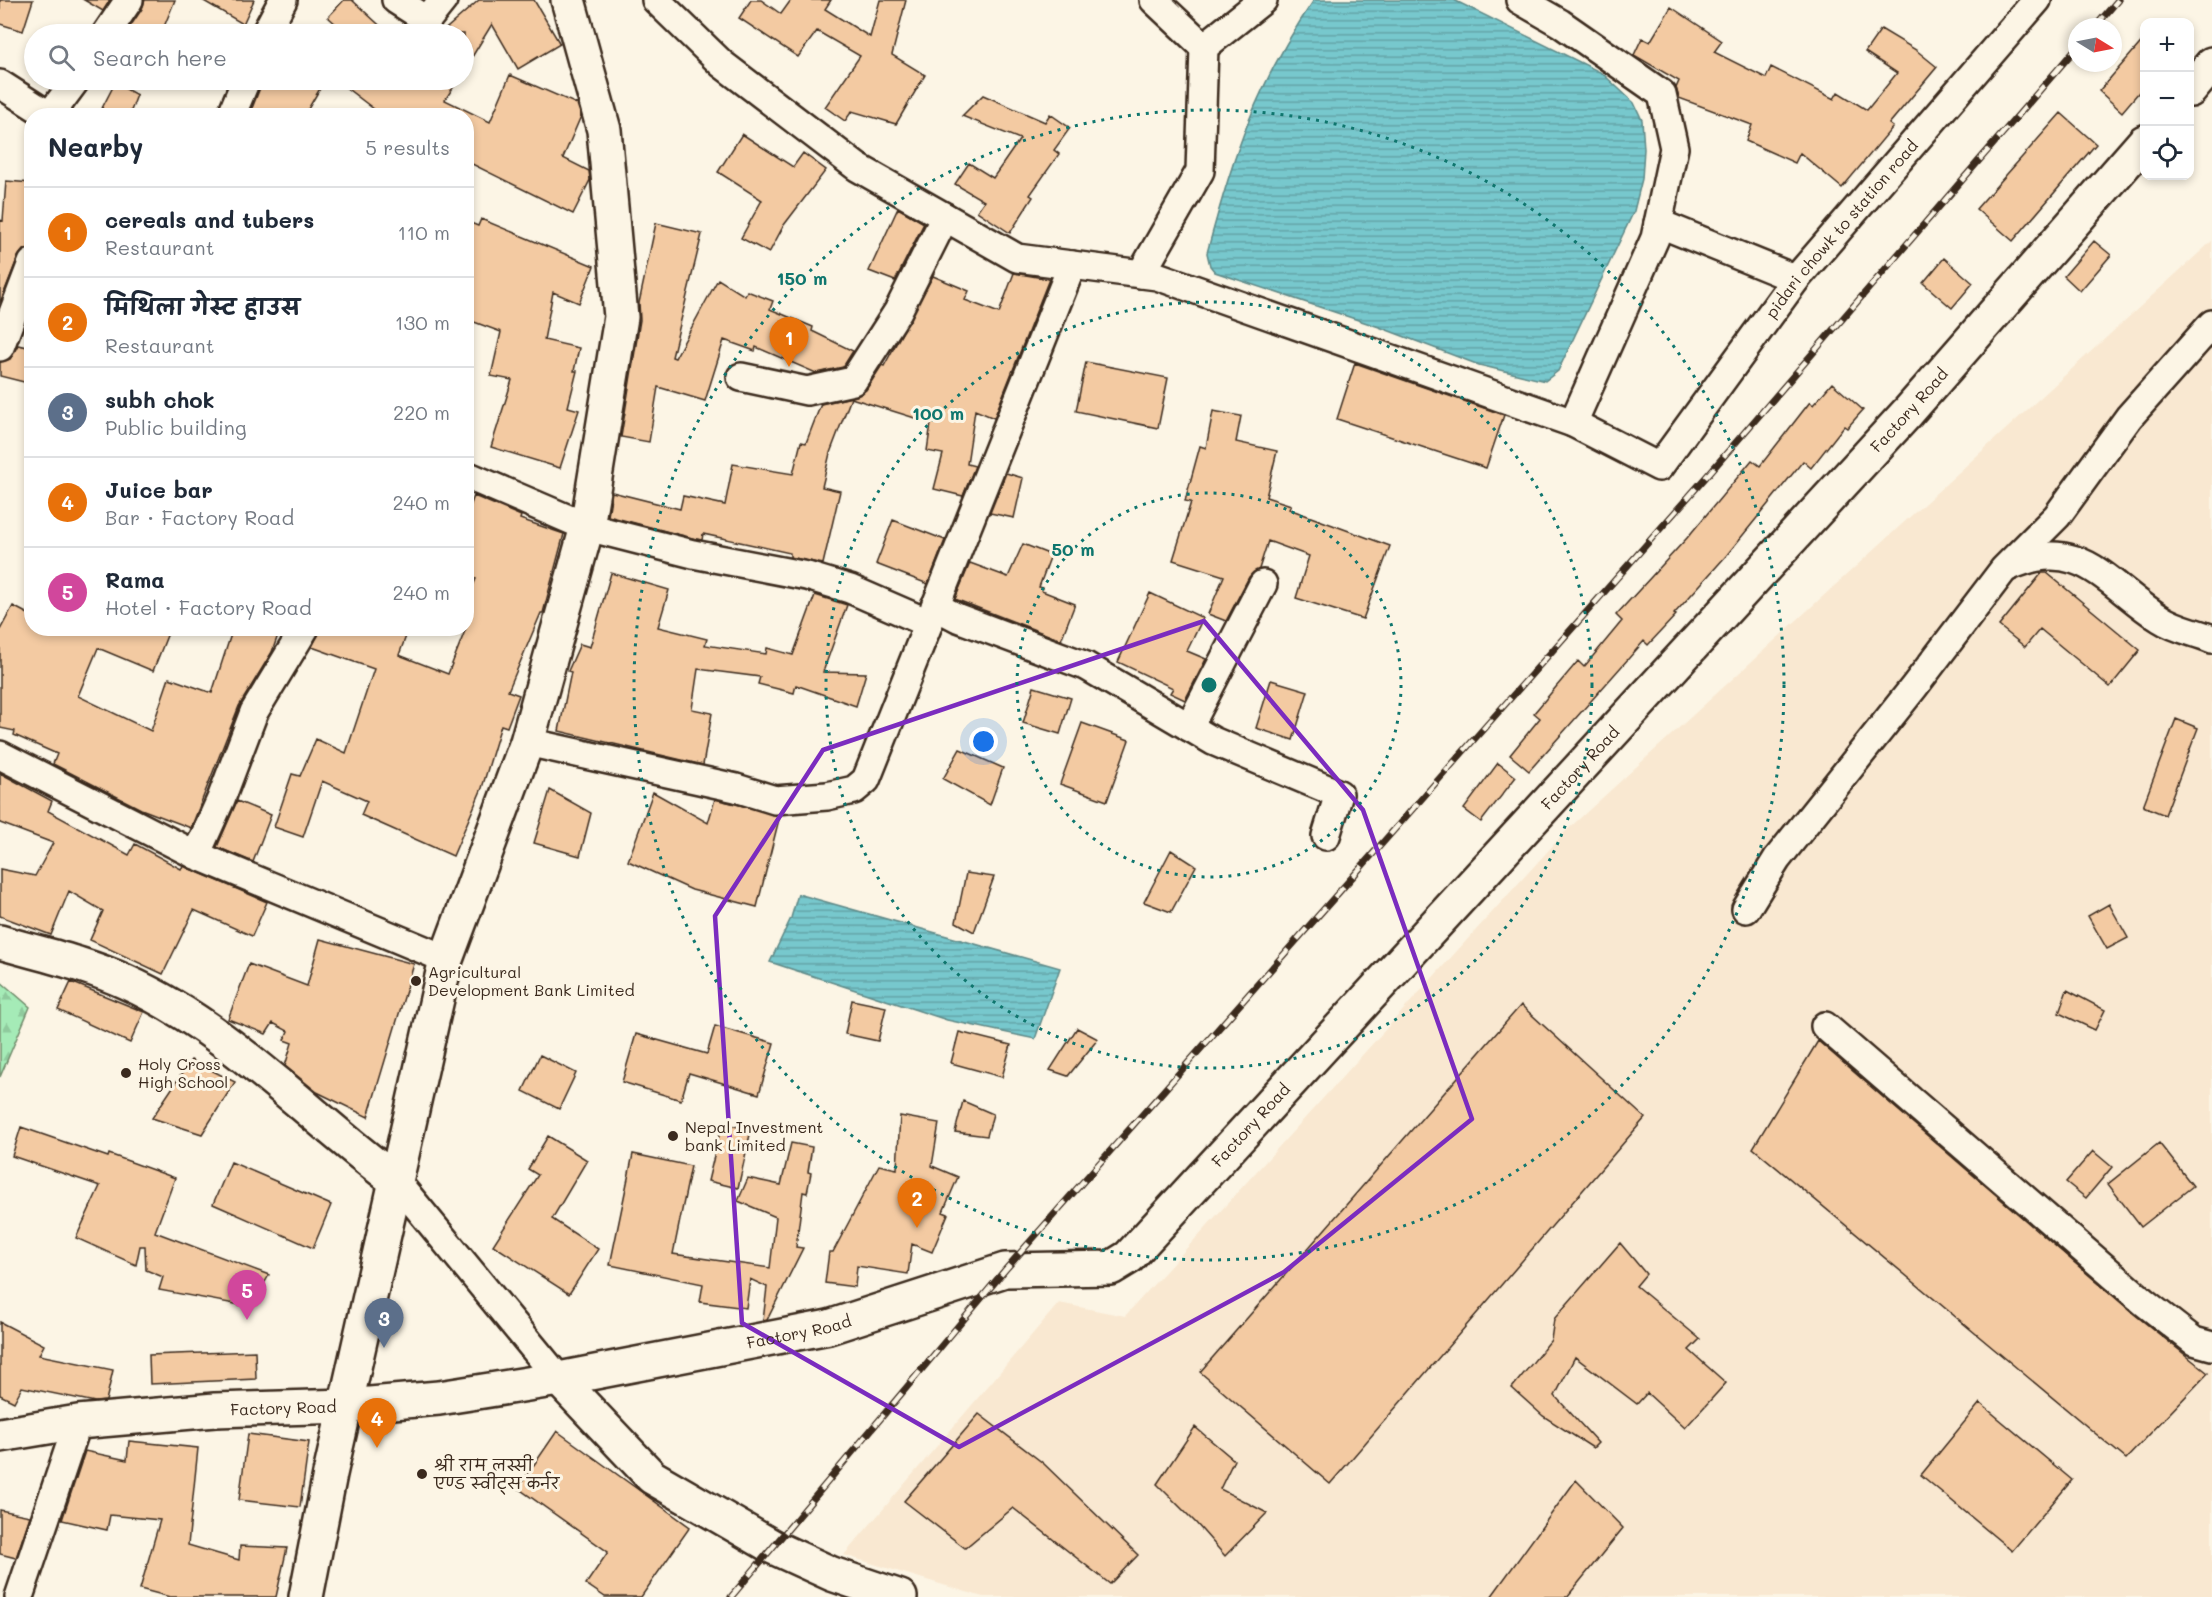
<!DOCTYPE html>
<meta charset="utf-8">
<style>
body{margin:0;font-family:Mali,"Playpen Sans Deva",sans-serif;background:#f2f2f3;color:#1f2937}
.controls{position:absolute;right:18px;top:18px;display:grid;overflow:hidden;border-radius:12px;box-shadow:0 3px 9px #0003}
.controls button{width:54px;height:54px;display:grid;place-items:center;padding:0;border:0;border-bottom:2px solid #e0e1e3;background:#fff;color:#1f2937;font:30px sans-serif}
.compass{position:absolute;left:2068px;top:18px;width:54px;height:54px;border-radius:50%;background:#fff;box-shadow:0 3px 9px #0003;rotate:100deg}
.you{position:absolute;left:984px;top:742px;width:21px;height:21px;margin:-15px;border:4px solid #fff;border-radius:50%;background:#1a73e8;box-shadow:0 0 0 9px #1a73e833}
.badge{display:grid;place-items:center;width:39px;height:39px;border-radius:50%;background:#0f766e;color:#fff;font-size:20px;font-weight:700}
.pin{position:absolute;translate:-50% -50px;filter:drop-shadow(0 2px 3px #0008)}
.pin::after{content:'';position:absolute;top:32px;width:21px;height:18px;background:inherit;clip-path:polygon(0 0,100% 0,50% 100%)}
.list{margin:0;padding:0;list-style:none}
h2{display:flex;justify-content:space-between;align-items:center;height:78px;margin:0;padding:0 24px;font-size:26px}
h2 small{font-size:20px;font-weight:400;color:#747a83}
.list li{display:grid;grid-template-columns:39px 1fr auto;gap:18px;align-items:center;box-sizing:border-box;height:90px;padding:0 24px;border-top:2px solid #e0e1e3}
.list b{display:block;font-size:22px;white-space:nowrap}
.list p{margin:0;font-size:20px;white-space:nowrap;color:#747a83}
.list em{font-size:20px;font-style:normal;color:#747a83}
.icon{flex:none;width:33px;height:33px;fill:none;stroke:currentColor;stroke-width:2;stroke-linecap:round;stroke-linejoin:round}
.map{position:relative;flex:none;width:2212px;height:1597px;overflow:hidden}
.search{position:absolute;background:#fff;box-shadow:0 3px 9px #0003;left:24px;top:24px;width:450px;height:66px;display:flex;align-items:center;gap:15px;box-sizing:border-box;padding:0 21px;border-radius:33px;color:#747a83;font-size:22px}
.panel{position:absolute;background:#fff;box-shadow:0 3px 9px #0003;left:24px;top:108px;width:450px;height:528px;border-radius:24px}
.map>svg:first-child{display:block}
.built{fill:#f9e8d1}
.forest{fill:url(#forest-firs);stroke:#708a6a;stroke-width:1.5}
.water{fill:url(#water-rules);stroke:#5f8987;stroke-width:1.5}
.building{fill:#f3caa2;stroke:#3b2a1e;stroke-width:1.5}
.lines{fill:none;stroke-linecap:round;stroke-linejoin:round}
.minor-casing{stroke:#3b2a1e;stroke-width:32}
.tertiary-casing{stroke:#3b2a1e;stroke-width:38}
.secondary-casing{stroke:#3b2a1e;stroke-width:38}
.minor{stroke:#fcf5e5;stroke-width:27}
.tertiary{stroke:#fcf5e5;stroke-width:33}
.secondary{stroke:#fcf5e5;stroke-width:33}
.rail-casing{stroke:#3b2a1e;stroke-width:7}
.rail{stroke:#fcf5e5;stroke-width:4.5;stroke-dasharray:14;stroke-linecap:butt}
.marked{fill:none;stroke:#7b2cbf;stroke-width:4.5;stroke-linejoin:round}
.ring{fill:none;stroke:#0f766e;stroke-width:3;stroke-dasharray:3 6}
.poi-dot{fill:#3b2a1e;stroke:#fcf5e5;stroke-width:2}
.labels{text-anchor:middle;stroke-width:6;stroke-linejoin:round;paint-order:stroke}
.street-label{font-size:16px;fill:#3b2a1e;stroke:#fcf5e5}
.poi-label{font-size:16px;fill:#3b2a1e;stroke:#fcf5e5;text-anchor:start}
.centre{fill:#0f766e;stroke:#fcf5e5;stroke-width:3}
.ring-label{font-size:18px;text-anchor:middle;font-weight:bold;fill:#0f766e;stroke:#fcf5e5;stroke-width:6;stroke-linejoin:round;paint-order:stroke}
</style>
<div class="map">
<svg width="2212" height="1597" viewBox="0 0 2212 1597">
<defs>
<pattern id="forest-firs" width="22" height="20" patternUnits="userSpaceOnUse" patternTransform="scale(1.5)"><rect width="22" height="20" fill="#a5ebb7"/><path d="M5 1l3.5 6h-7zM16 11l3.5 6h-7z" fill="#8fca9d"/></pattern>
<pattern id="water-rules" width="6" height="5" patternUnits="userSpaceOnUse" patternTransform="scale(1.5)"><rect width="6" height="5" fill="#77c8cd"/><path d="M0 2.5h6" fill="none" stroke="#63a3a6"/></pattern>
</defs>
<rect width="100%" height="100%" fill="#fcf5e5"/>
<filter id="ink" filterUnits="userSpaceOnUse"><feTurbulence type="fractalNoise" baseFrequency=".0167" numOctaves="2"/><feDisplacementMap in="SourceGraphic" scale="12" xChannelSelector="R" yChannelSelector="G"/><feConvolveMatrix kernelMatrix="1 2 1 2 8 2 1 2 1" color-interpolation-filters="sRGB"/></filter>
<g filter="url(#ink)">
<path class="built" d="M 2212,241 L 2212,1597 L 983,1597 L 844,1555 L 1059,1303 L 1125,1316 L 1566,831 Z"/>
<path class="forest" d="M 0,981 L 30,1007 L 0,1077 Z"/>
<path class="water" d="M 1314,0 L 1454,0 L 1602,73 L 1634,103 L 1642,120 L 1644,149 L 1642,179 L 1634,211 L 1558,371 L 1545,381 L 1479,365 L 1379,327 L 1215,272 L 1210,266 L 1207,253 C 1233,155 1256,85 1314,0 Z
M 798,894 L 1060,968 L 1035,1039 L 947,1020 L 770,962 L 791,918 Z"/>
<path class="building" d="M 0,0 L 33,0 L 23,31 L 0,24 Z
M 84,0 L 110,0 L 103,11 Z
M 145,0 L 175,0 L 161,34 L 125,34 L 142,9 Z
M 202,0 L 254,0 L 243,24 Z
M 344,0 L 352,0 L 389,34 L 347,34 L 328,17 Z
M 479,0 L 534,0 L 560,44 L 518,69 L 492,24 L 464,70 L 464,34 L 440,34 Z
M 751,0 L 761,0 L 781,14 L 791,0 L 831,0 L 825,9 L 870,37 L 880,0 L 906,0 L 892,55 L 925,75 L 896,124 L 852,111 L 845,121 L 825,107 L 860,56 L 817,31 L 798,57 L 739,18 Z
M 1671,7 L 1722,41 L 1714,52 L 1766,78 L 1771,67 L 1834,99 L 1838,92 L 1867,110 L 1897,73 L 1865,52 L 1881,29 L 1916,50 L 1937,67 L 1889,124 L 1893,127 L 1842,188 L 1800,153 L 1795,163 L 1746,141 L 1752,125 L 1679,98 L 1676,88 L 1679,81 L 1634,55 L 1642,38 L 1650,42 Z
M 2145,38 L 2145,85 L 2122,112 L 2099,91 Z
M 510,75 L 577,104 L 581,116 L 563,158 L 589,171 L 590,180 L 573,214 L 466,161 L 466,116 L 383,116 L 336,80 L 458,80 L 445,100 L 490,122 Z
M 263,80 L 325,80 L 304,116 L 249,116 Z
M 115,83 L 137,95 L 129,116 L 98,116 Z
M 983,95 L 1045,122 L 1050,114 L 1070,128 L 1054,150 L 1059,154 L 1030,195 L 1033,197 L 1010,233 L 977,211 L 984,201 L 955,184 L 969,163 L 993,178 L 1020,139 L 962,116 Z
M 2061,113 L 2096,144 L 2013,241 L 1976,209 Z
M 742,134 L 793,167 L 803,153 L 826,170 L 784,225 L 769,253 L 741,238 L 762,200 L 718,172 Z
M 6,181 L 32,183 L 32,248 L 23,250 L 18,257 L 0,303 L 0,220 L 3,221 Z
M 898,208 L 924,223 L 895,281 L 869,271 Z
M 481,219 L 594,266 L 579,303 L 553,292 L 544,340 L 579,348 L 574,371 L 577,371 L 568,407 L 579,410 L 560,468 L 491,447 L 512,380 L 491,376 L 501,332 L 466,319 L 466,221 L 478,226 Z
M 656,223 L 702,234 L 672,357 L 675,358 L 718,279 L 745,296 L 747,291 L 773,301 L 770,309 L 813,327 L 812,331 L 853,351 L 843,367 L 816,373 L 756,347 L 755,351 L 724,340 L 705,401 L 658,387 L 649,442 L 621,437 L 640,320 L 639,303 Z
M 2094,241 L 2111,255 L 2080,291 L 2064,276 Z
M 1944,258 L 1973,283 L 1952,308 L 1923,283 Z
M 1014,273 L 1049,279 L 994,418 L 975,410 L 967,464 L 975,466 L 963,496 L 934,489 L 943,454 L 927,451 L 931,423 L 851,398 L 830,453 L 822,487 L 840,491 L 823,564 L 790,557 L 790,553 L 703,534 L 702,540 L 696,539 L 608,516 L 612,492 L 680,509 L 683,496 L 725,505 L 733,464 L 793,474 L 801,442 L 806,443 L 821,404 L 856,396 L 866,390 L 882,365 L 884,366 L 933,276 L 969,291 L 965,300 L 999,313 Z
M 18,345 L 32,348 L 32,384 L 0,376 L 0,362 L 10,359 Z
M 1086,362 L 1168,378 L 1158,428 L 1076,411 Z
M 1355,363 L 1504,415 L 1486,468 L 1337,419 Z
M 1832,383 L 1863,410 L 1847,428 L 1844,426 L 1811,468 L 1803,461 L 1726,556 L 1674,614 L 1676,615 L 1648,645 L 1644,641 L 1529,771 L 1510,755 L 1540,718 L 1534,713 L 1578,661 L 1584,667 L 1622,621 L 1616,615 L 1687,538 L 1752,460 L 1760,466 L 1810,402 L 1813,405 Z
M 1213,411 L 1241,416 L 1236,442 L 1277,451 L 1266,497 L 1291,505 L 1289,509 L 1390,546 L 1363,619 L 1296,598 L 1309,556 L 1268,541 L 1259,569 L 1249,577 L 1226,621 L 1208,614 L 1224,576 L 1173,560 L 1191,502 L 1185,501 L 1200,446 L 1206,448 Z
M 1006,473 L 1023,478 L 1014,518 L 990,513 Z
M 474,496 L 521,516 L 520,519 L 564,534 L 543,613 L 541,613 L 508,691 L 519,695 L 507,727 L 501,725 L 482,788 L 453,856 L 361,815 L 367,801 L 322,781 L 303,837 L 274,827 L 292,774 L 300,776 L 316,739 L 346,753 L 374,669 L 312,647 L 321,628 L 409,628 L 399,655 L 448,674 L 466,628 L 466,601 L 476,579 L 466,575 L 466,517 Z
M 893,520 L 945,540 L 928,584 L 876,564 Z
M 1023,544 L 1051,555 L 1039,587 L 1043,588 L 1042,591 L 1075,604 L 1061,640 L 955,599 L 970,563 L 1008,577 Z
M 611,573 L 669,590 L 658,627 L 707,639 L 705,645 L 766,654 L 767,648 L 793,655 L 815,595 L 847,605 L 823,672 L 866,673 L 856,706 L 796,685 L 794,693 L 758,684 L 760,677 L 698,669 L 692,709 L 712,713 L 703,765 L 559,731 L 571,672 L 568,671 L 580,644 L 590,647 Z
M 2042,573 L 2047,573 L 2140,650 L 2110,687 L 2040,629 L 2025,647 L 1999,626 Z
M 1150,593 L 1203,618 L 1187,651 L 1206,659 L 1185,700 L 1170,693 L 1173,688 L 1118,662 Z
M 13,606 L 32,616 L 32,628 L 170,628 L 153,671 L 98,648 L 78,696 L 151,731 L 169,678 L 212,693 L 233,628 L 286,628 L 282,636 L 278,635 L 272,652 L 239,706 L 191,828 L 141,809 L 53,764 L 57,754 L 14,735 L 15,731 L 0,728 L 0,630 Z
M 1271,680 L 1308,691 L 1293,740 L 1256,728 Z
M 1034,687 L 1071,698 L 1060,734 L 1023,723 Z
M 2176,719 L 2198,728 L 2165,815 L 2143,806 Z
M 1082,723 L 1129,740 L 1107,801 L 1060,784 Z
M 960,749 L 1003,768 L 990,805 L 943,779 Z
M 1498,763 L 1516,777 L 1481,822 L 1464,809 Z
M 0,773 L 52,801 L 48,811 L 129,855 L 135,844 L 181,869 L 183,866 L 267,902 L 252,936 L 194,910 L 163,974 L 90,940 L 103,911 L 69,891 L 51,935 L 0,916 L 0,869 L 35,876 L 53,843 L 0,823 Z
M 550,790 L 591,813 L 580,856 L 534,843 Z
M 653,792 L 708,823 L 715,799 L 780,815 L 757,907 L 692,890 L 628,861 Z
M 237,801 L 271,815 L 253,862 L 217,847 Z
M 1171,850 L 1196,866 L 1171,912 L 1144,902 Z
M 966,873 L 994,877 L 974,932 L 956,922 Z
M 2109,904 L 2128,938 L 2107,949 L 2088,916 Z
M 320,939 L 414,964 L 368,1117 L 317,1092 L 285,1066 L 292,1043 L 284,1040 L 288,1031 L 273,1023 L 266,1034 L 228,1019 L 249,964 L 307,986 Z
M 71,982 L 144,1012 L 130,1043 L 58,1010 Z
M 2067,990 L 2105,1010 L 2095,1030 L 2059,1013 Z
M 852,1000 L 886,1007 L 878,1041 L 845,1034 Z
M 1521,1005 L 1645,1118 L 1330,1484 L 1200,1372 Z
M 715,1026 L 774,1043 L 759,1094 L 689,1073 L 681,1100 L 622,1082 L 636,1034 L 707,1054 Z
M 1077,1028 L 1098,1039 L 1068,1076 L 1050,1070 Z
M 959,1032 L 1011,1045 L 1002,1077 L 951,1063 Z
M 1818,1041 L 2134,1314 L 2208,1373 L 2126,1459 L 1753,1148 Z
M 540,1055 L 576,1073 L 559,1109 L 523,1091 Z
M 191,1060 L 235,1082 L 202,1134 L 152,1118 Z
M 963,1101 L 993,1114 L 987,1136 L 955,1132 Z
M 900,1116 L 939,1123 L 932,1166 L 958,1177 L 943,1212 L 948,1214 L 932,1252 L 912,1244 L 908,1274 L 857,1266 L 855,1287 L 825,1283 L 829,1252 L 833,1252 L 879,1165 L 897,1169 Z
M 722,1123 L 751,1130 L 738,1188 L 708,1181 Z
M 21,1127 L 108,1157 L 109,1154 L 175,1178 L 155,1232 L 269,1275 L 251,1307 L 159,1290 L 163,1277 L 146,1270 L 145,1246 L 140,1246 L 136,1265 L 76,1238 L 100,1186 L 12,1156 Z
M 548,1136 L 587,1160 L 552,1219 L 598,1249 L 569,1294 L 493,1245 L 538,1175 L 528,1169 Z
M 791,1143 L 812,1147 L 808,1172 L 811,1173 L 807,1193 L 803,1192 L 796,1247 L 803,1248 L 767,1320 L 763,1321 L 767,1287 L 750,1279 L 746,1308 L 700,1302 L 703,1284 L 610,1265 L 633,1154 L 691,1166 L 673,1254 L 770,1268 L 776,1217 L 738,1201 L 748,1178 L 781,1185 Z
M 2159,1143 L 2193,1186 L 2141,1227 L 2108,1184 Z
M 2093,1151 L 2112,1167 L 2086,1198 L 2066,1182 Z
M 231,1162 L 331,1205 L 313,1248 L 213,1204 Z
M 1620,1243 L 1646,1274 L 1636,1286 L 1700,1339 L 1689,1350 L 1726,1383 L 1685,1428 L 1647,1393 L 1637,1404 L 1575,1357 L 1555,1396 L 1598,1443 L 1593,1448 L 1543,1416 L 1512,1388 L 1551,1340 L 1554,1319 Z
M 0,1322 L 44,1345 L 39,1355 L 113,1370 L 106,1401 L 95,1402 L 22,1387 L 14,1402 L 0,1395 Z
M 255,1351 L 256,1379 L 150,1384 L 149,1355 Z
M 1980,1403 L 2072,1480 L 2012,1551 L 1921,1475 Z
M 979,1414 L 1043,1463 L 1138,1555 L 1110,1584 L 1013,1508 L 965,1548 L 904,1501 Z
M 1195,1427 L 1234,1460 L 1220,1489 L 1267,1513 L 1225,1556 L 1196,1523 L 1157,1484 Z
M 557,1431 L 690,1527 L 641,1597 L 605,1597 L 586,1584 L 608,1552 L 518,1488 Z
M 248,1434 L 309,1442 L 300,1507 L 239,1500 Z
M 129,1441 L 198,1448 L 188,1545 L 239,1560 L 240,1546 L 287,1548 L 276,1597 L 170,1597 L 140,1589 L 160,1520 L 110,1515 L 107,1530 L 62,1520 L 85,1451 L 127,1460 Z
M 1576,1480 L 1623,1528 L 1567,1597 L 1491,1597 Z
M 0,1510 L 30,1516 L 16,1558 L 0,1554 Z"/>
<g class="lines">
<defs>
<g id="minor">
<path d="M 396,0 L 427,20 L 443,0"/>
<path id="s1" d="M 656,0 L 722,64 L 857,167 L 1017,258 L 1157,276 L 1573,423 L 1659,467 L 1796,279 L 2037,0"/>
<path d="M 1154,0 L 1204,47 L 1263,0"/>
<path d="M 1520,0 L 1560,23 L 1662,94 L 1674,148 L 1655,238 L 1573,423"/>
<path d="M 106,34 L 129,0"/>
<path d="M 265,34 L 283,0"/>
<path d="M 0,84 L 50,116"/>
<path d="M 50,115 L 76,80"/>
<path d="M 231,116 L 246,80"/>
<path d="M 1658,223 L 1796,279"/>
<path d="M 1141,274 L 1200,171 L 1204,47"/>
<path d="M 0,347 L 32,263"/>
<path d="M 741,377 L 807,391 L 853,381 L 898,311 L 945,217"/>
<path d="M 466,475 L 587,527 L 693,554 L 807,576 L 850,589 L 928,623"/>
<path d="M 2008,567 C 2080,533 2107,585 2161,619 C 2176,629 2196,632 2212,639"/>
<path d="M 935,606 L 958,618 L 1086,666 L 1213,741 L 1339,794 L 1326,836"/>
<path d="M 1189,727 L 1263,584"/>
<path d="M 527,742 L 736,788 L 775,800 L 827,796 L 854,790 L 866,780 L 1072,265"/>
<path d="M 0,755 L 196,855 L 221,799 L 254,712 L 305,628"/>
<path d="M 196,855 L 446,959"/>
<path d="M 1746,909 L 1777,859 L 1914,687 L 2004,569 L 2057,516 L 2129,417 L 2212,324"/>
<path d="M 1825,1026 L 2144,1302 L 2194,1341 L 2212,1346"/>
<path d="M 396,1181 L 559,1379"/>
<path d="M 19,1597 L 78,1422"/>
</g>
<path id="tertiary" d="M 0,942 C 41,954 87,964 126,982 C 229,1028 307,1115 396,1181
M 306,1597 L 330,1474 L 446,959 L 527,742 L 587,527 L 621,317 L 604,130 L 568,0"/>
<g id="secondary">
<path d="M 2190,90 L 2212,64"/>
<path d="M 559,1379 L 652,1477 L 773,1547 L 832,1574 L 900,1597"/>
<path id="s2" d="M 0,1435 L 78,1422 L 215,1410 L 347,1406 L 439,1398 L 559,1379 L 829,1327 L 1005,1270 L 1111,1268 L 1129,1257 L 1908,412 L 2144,142"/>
</g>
</defs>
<use href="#minor" class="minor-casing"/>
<use href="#tertiary" class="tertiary-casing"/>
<use href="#secondary" class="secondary-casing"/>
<use href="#minor" class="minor"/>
<use href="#tertiary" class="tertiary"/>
<use href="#secondary" class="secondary"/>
<defs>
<path id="rail" d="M 2095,27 L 2118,0
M 731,1597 L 1005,1270 L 1706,477 L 2077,47"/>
</defs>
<use href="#rail" class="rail-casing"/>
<use href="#rail" class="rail"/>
</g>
</g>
<path class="marked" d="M 1204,621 L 1363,810 L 1472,1119 L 1284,1272 L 959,1447 L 742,1323 L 715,916 L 823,750 Z"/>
<g class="ring">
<circle cx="1209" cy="685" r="192"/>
<circle cx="1209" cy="685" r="383"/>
<circle cx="1209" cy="685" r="575"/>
</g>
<g class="poi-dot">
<circle cx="416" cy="981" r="6"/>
<circle cx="126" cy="1073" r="6"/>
<circle cx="673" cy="1136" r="6"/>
<circle cx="422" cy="1474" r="6"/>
</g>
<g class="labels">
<g class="street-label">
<text dy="6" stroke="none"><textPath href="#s1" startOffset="1425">pidari chowk to station road</textPath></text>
<text dy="6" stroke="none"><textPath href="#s2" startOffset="2301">Factory Road</textPath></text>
<text dy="6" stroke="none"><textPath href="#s2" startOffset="1815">Factory Road</textPath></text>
<text dy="6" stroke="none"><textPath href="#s2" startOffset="1329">Factory Road</textPath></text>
<text dy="6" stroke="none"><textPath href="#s2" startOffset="807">Factory Road</textPath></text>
<text dy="6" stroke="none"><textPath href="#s2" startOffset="285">Factory Road</textPath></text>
</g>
<g class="poi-label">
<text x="428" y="978">Agricultural<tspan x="428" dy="18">Development Bank Limited</tspan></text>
<text x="138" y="1070">Holy Cross<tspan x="138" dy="18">High School</tspan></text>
<text x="685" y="1133">Nepal Investment<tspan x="685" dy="18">bank Limited</tspan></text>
<text x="434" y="1471">श्री राम लस्सी<tspan x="434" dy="18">एण्ड स्वीट्स कर्नर</tspan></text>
</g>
</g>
<circle cx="1209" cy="685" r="9" class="centre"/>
<g class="ring-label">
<text x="802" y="285">150 m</text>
<text x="938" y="420">100 m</text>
<text x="1073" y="556">50 m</text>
</g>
</svg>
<div class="controls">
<button>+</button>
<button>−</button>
<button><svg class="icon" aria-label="locate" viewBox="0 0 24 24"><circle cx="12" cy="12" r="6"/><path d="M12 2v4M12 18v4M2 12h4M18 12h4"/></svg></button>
</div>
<svg class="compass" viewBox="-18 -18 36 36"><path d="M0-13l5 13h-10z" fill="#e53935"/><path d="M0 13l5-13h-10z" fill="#747a83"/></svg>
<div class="you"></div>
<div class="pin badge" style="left:789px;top:367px;background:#e8710a">1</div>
<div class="pin badge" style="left:917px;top:1228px;background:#e8710a">2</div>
<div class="pin badge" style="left:384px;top:1348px;background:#5c6f8a">3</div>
<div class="pin badge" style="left:377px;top:1448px;background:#e8710a">4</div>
<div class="pin badge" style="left:247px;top:1320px;background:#d1479c">5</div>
<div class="search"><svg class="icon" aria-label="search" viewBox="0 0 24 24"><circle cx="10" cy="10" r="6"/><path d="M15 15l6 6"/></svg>Search here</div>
<section class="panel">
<h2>Nearby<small>5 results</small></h2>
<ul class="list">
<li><span class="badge" style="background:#e8710a">1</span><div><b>cereals and tubers</b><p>Restaurant</p></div><em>110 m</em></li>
<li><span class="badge" style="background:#e8710a">2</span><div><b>मिथिला गेस्ट हाउस</b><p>Restaurant</p></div><em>130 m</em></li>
<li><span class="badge" style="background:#5c6f8a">3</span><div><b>subh chok</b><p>Public building</p></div><em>220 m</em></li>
<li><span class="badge" style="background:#e8710a">4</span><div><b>Juice bar</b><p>Bar · Factory Road</p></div><em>240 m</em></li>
<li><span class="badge" style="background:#d1479c">5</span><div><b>Rama</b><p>Hotel · Factory Road</p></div><em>240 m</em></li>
</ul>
</section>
</div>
